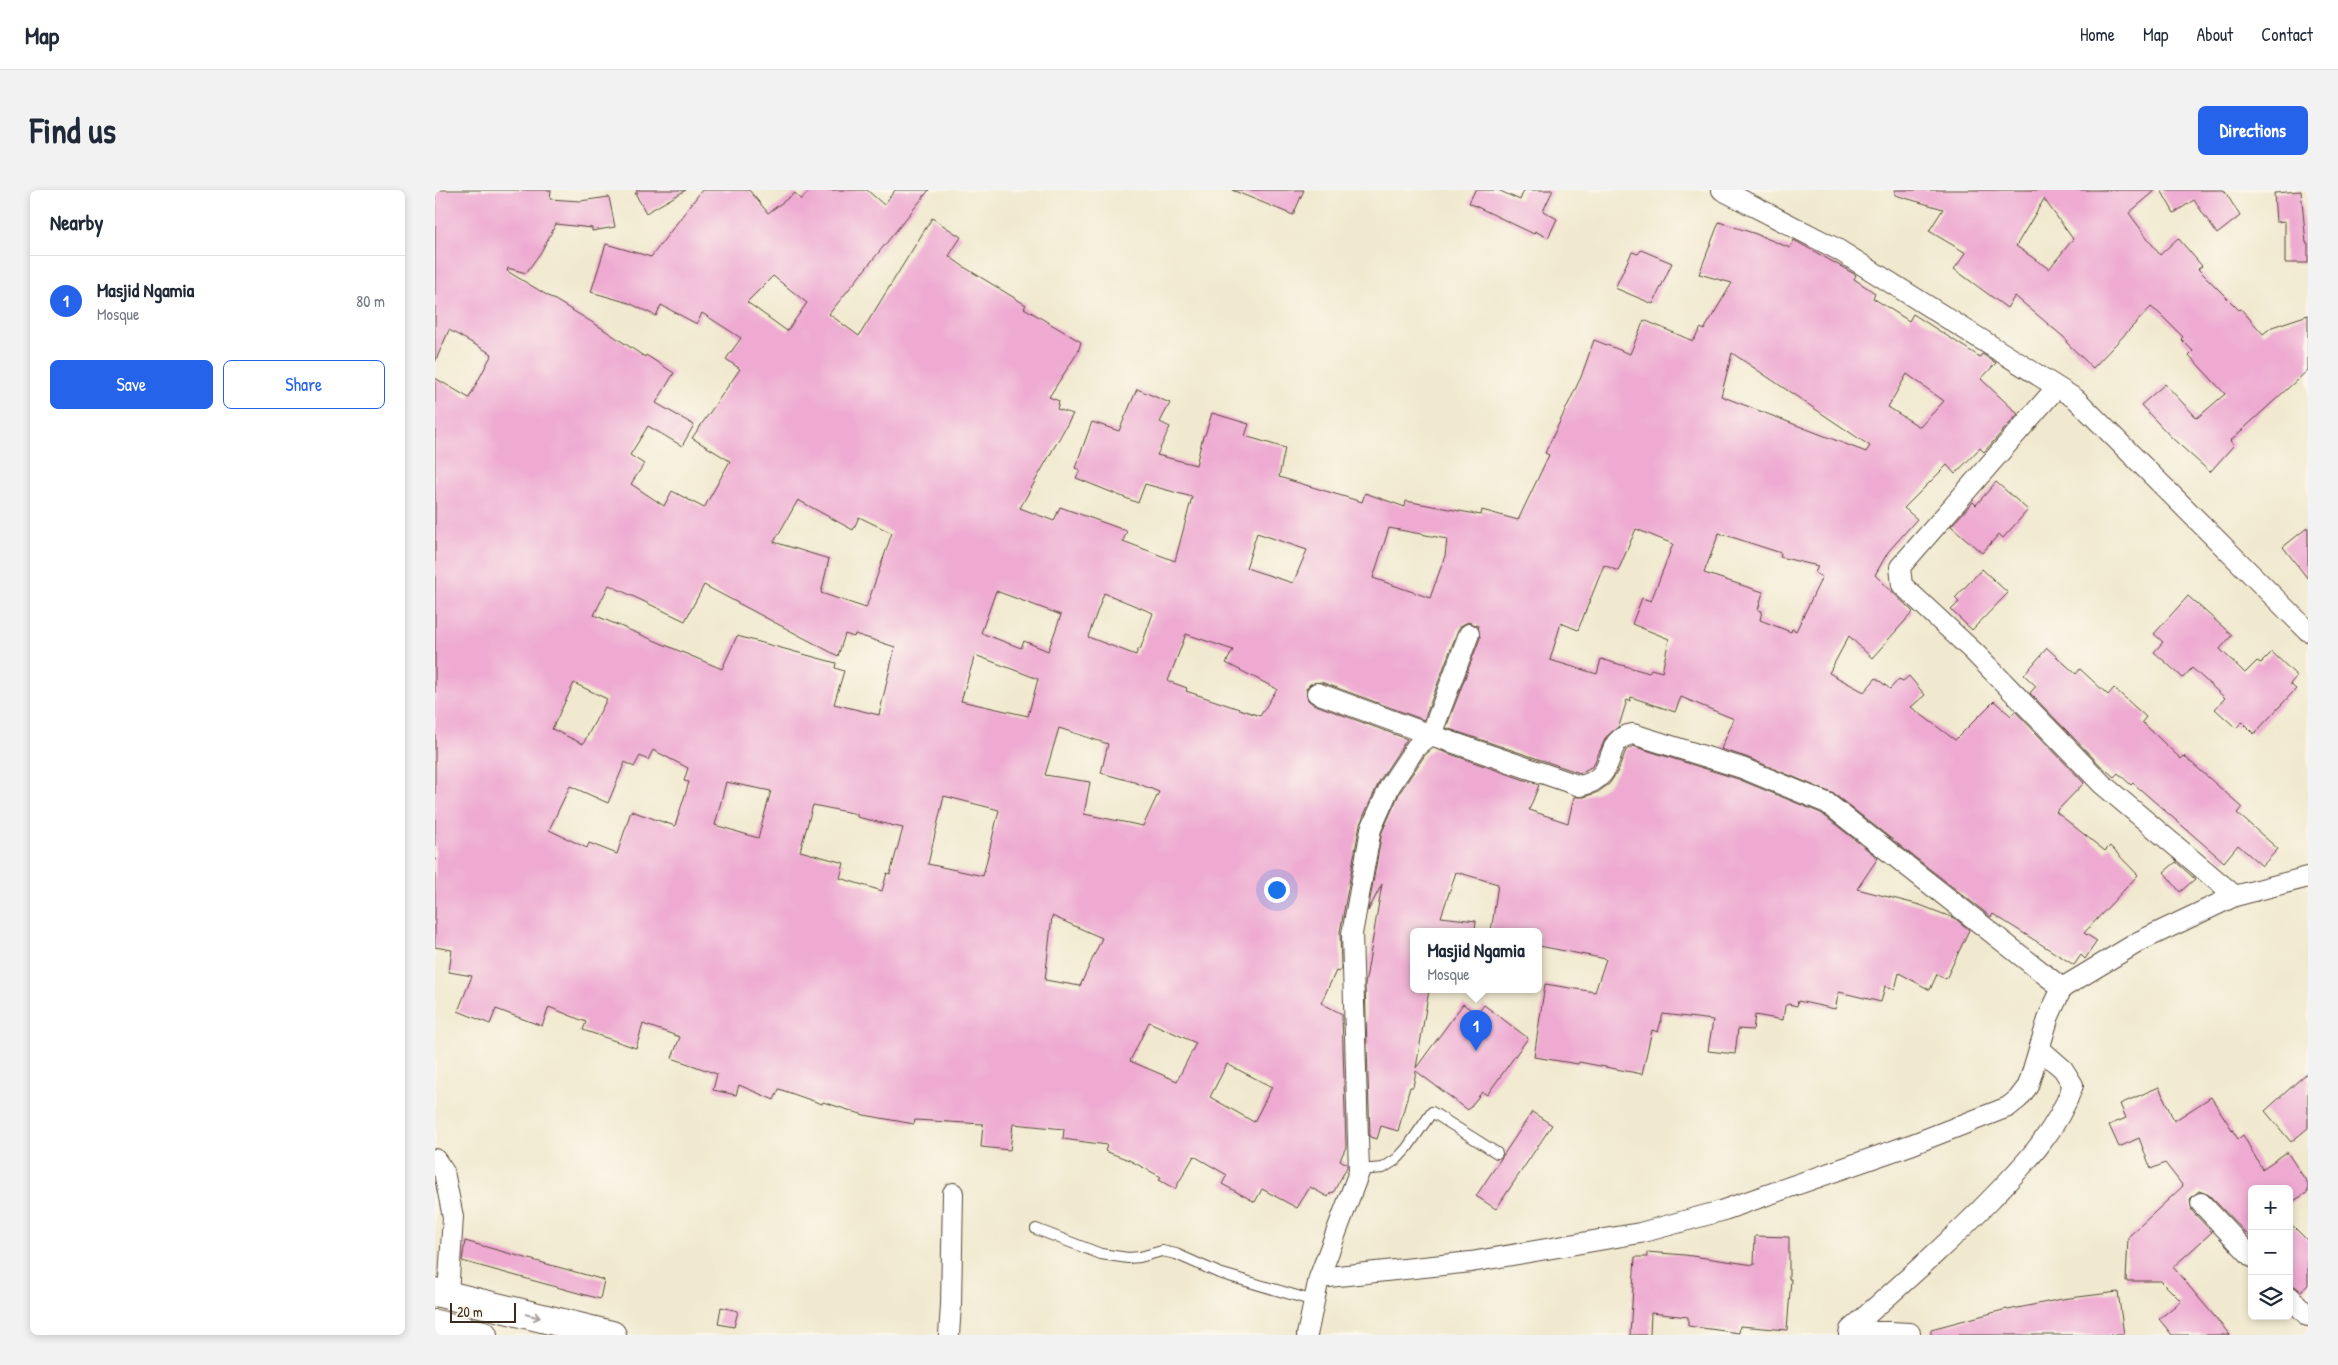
<!DOCTYPE html>
<meta charset="utf-8">
<style>
body{margin:0;font-family:"Patrick Hand",sans-serif;background:#f2f2f3;color:#1f2937}
.controls{position:absolute;right:15px;bottom:15px;display:grid;overflow:hidden;border-radius:8px;box-shadow:0 2px 8px #0003}
.controls button{width:45px;height:45px;display:grid;place-items:center;padding:0;border:0;border-bottom:1px solid #e0e1e3;background:#fff;color:#1f2937;font:25px sans-serif}
.scale{position:absolute;left:15px;bottom:12px;width:66px;box-sizing:border-box;padding-left:5px;border:2px solid #3b2a1e;border-top:0;font-size:14px;line-height:18px;white-space:nowrap;color:#3b2a1e;-webkit-text-stroke:4px #fbf7ec;paint-order:stroke}
.you{position:absolute;left:841px;top:699px;width:18px;height:18px;margin:-12px;border:4px solid #fff;border-radius:50%;background:#1a73e8;box-shadow:0 0 0 8px #1a73e833}
.badge{display:grid;place-items:center;width:32px;height:32px;border-radius:50%;background:#2563eb;color:#fff;font-size:16px;font-weight:700}
.pin{position:absolute;translate:-50% -41px;filter:drop-shadow(0 1px 2px #0008)}
.pin::after{content:'';position:absolute;top:26px;width:18px;height:15px;background:inherit;clip-path:polygon(0 0,100% 0,50% 100%)}
.popup{position:absolute;left:975px;top:738px;width:132px;height:65px;box-sizing:border-box;display:grid;place-content:center;border-radius:8px;background:#fff;filter:drop-shadow(0 1px 4px #0005);font-size:16px;white-space:nowrap;color:#747a83}
.popup b{font-size:19px;color:#1f2937}
.popup::after{content:'';position:absolute;left:50%;top:100%;margin-left:-10px;border:10px solid transparent;border-top-color:#fff}
.list{margin:0;padding:0;list-style:none}
h2{display:flex;justify-content:space-between;align-items:center;height:65px;margin:0;padding:0 20px;font-size:21px}
h2 small{font-size:16px;font-weight:400;color:#747a83}
.list li{display:grid;grid-template-columns:32px 1fr auto;gap:15px;align-items:center;box-sizing:border-box;height:90px;padding:0 20px;border-top:1px solid #e0e1e3}
.list b{display:block;font-size:19px;white-space:nowrap}
.list p{margin:0;font-size:16px;white-space:nowrap;color:#747a83}
.list em{font-size:16px;font-style:normal;color:#747a83}
.actions{display:flex;gap:10px;padding:15px 20px}
.actions a{flex:1;padding:11px 0;border:1px solid #2563eb;border-radius:8px;text-align:center;font-size:18px;color:#2563eb}
.actions .main{background:#2563eb;color:#fff}
.icon{flex:none;width:28px;height:28px;fill:none;stroke:currentColor;stroke-width:2;stroke-linecap:round;stroke-linejoin:round}
.map{position:relative;flex:none;width:1873px;height:1145px;overflow:hidden;border-radius:8px}
header{display:flex;align-items:center;gap:30px;box-sizing:border-box;height:70px;padding:0 25px;background:#fff;border-bottom:1px solid #e0e1e3}
header strong{font-size:24px}
nav{display:flex;gap:28px;margin-inline-start:auto;font-size:18px}
.intro{display:flex;align-items:center;justify-content:space-between;box-sizing:border-box;height:120px;padding:0 30px}
h1{margin:0;font-size:35px}
.button{padding:12px 22px;border-radius:8px;background:#2563eb;color:#fff;font-size:18px;font-weight:700}
main{display:flex;gap:30px;padding:0 30px}
aside{flex:1;background:#fff;border-radius:8px;box-shadow:0 2px 8px #0003}
.map>svg:first-child{display:block}
.building{fill:#eeaad1;fill-rule:evenodd}
.lines{fill:none;stroke-linecap:round;stroke-linejoin:round}
.service-casing{stroke:#564739;stroke-width:12}
.minor-casing{stroke:#564739;stroke-width:22}
.secondary-casing{stroke:#564739;stroke-width:30}
.service{stroke:#fff;stroke-width:10}
.minor{stroke:#fff;stroke-width:20}
.secondary{stroke:#fff;stroke-width:28}
.oneway{stroke:#a79f9a}
</style>
<header>
<strong>Map</strong>
<nav><a>Home</a><a>Map</a><a>About</a><a>Contact</a></nav>
</header>
<div class="intro"><h1>Find us</h1><a class="button">Directions</a></div>
<main>
<aside>
<h2>Nearby<small></small></h2>
<ul class="list">
<li><span class="badge">1</span><div><b>Masjid Ngamia</b><p>Mosque</p></div><em>80 m</em></li>
</ul>
<div class="actions"><a class="main">Save</a><a>Share</a></div>
</aside>
<div class="map">
<svg width="1873" height="1145" viewBox="0 0 1873 1145">
<rect width="100%" height="100%" fill="#fbf7ec"/>
<filter id="ink" filterUnits="userSpaceOnUse"><feTurbulence type="fractalNoise" baseFrequency=".02" numOctaves="2"/><feDisplacementMap in="SourceGraphic" scale="10" xChannelSelector="R" yChannelSelector="G"/><feConvolveMatrix kernelMatrix="1 2 1 2 8 2 1 2 1" color-interpolation-filters="sRGB"/></filter>
<filter id="wash" filterUnits="userSpaceOnUse"><feTurbulence type="fractalNoise" baseFrequency=".0096" numOctaves="4" result="noise"/><feDisplacementMap in="SourceGraphic" scale="20" xChannelSelector="R" yChannelSelector="G"/><feGaussianBlur stdDeviation="1.12" result="paint"/><feColorMatrix in="noise" values="0 0 0 0 0 0 0 0 0 0 0 0 0 0 0 0 0 1.4 0 .05"/><feComposite in="paint" operator="in"/></filter>
<g filter="url(#wash)">
<rect width="100%" height="100%" fill="#f1e9cf"/>
<g id="blocks">
<path class="building" d="M 0,0 L 116,0 L 115,9 L 145,11 L 174,7 L 180,37 L 157,41 L 157,38 L 121,34 L 106,62 L 91,83 L 73,78 L 72,81 L 165,137 L 210,167 L 211,165 L 239,183 L 221,213 L 259,235 L 247,256 L 213,236 L 195,265 L 209,274 L 196,294 L 229,316 L 237,301 L 269,318 L 295,271 L 257,248 L 305,179 L 291,169 L 306,148 L 267,123 L 262,134 L 226,115 L 221,126 L 194,113 L 156,102 L 171,54 L 216,67 L 267,0 L 314,0 L 333,23 L 360,3 L 366,10 L 375,0 L 432,0 L 449,15 L 460,0 L 494,0 L 394,124 L 424,146 L 497,28 L 526,47 L 514,66 L 529,77 L 591,115 L 589,118 L 646,152 L 643,162 L 614,207 L 624,211 L 622,219 L 638,224 L 585,318 L 619,331 L 625,317 L 692,341 L 688,351 L 740,371 L 757,307 L 710,294 L 703,313 L 641,288 L 645,280 L 640,278 L 657,232 L 684,241 L 702,199 L 735,213 L 725,232 L 735,237 L 722,265 L 761,275 L 768,246 L 770,245 L 777,223 L 814,234 L 810,246 L 850,258 L 844,287 L 927,312 L 930,303 L 970,317 L 971,311 L 1046,325 L 1047,320 L 1083,330 L 1114,265 L 1110,263 L 1146,187 L 1159,150 L 1195,164 L 1209,130 L 1258,151 L 1266,138 L 1269,140 L 1297,93 L 1264,84 L 1284,32 L 1321,44 L 1355,58 L 1359,50 L 1421,85 L 1419,89 L 1440,103 L 1438,108 L 1474,131 L 1478,124 L 1545,167 L 1547,164 L 1561,173 L 1546,189 L 1583,224 L 1549,262 L 1545,258 L 1520,284 L 1512,275 L 1469,318 L 1482,329 L 1453,362 L 1440,385 L 1478,422 L 1437,468 L 1414,446 L 1394,483 L 1429,502 L 1441,488 L 1455,499 L 1464,489 L 1468,491 L 1474,486 L 1490,505 L 1476,517 L 1520,550 L 1559,511 L 1576,526 L 1580,521 L 1649,593 L 1621,622 L 1670,661 L 1675,656 L 1703,685 L 1649,743 L 1662,751 L 1650,769 L 1646,765 L 1639,775 L 1558,724 L 1556,727 L 1399,604 L 1311,567 L 1286,559 L 1299,529 L 1246,507 L 1240,522 L 1196,507 L 1195,511 L 1192,510 L 1184,536 L 1171,547 L 1158,576 L 1145,583 L 1011,538 L 1045,448 L 1043,436 L 1033,432 L 1027,435 L 1023,440 L 989,530 L 886,492 L 875,494 L 871,499 L 873,510 L 878,514 L 972,549 L 945,590 L 925,634 L 905,742 L 906,778 L 904,782 L 901,781 L 886,813 L 907,824 L 911,957 L 905,970 L 912,974 L 912,977 L 898,1003 L 896,1002 L 893,1007 L 875,997 L 862,1018 L 827,999 L 820,1012 L 787,994 L 792,985 L 759,966 L 740,999 L 724,990 L 726,987 L 694,970 L 670,961 L 672,955 L 628,949 L 629,939 L 578,934 L 575,960 L 546,957 L 548,934 L 480,930 L 479,934 L 429,925 L 388,912 L 387,914 L 344,899 L 339,910 L 304,895 L 301,905 L 278,900 L 282,884 L 237,868 L 245,847 L 208,834 L 201,858 L 148,840 L 151,832 L 114,817 L 107,836 L 61,819 L 55,834 L 23,821 L 37,786 L 14,782 L 17,760 L 0,757 L 0,188 L 34,208 L 57,164 L 14,140 L 0,172 ZM 338,86 L 372,113 L 352,141 L 312,112 ZM 1297,163 L 1435,256 L 1431,262 L 1286,206 ZM 1472,184 L 1509,211 L 1485,237 L 1453,217 ZM 363,310 L 418,340 L 424,327 L 457,343 L 431,418 L 386,403 L 394,369 L 339,352 ZM 954,338 L 1012,349 L 1010,366 L 995,408 L 938,388 ZM 1201,339 L 1238,354 L 1216,411 L 1207,408 L 1197,434 L 1234,449 L 1227,482 L 1216,479 L 1214,483 L 1166,469 L 1162,484 L 1115,470 L 1126,433 L 1143,440 L 1169,375 L 1183,381 ZM 822,343 L 872,360 L 858,393 L 811,378 ZM 1284,343 L 1346,363 L 1345,367 L 1383,376 L 1380,383 L 1387,387 L 1361,441 L 1357,439 L 1356,442 L 1325,430 L 1327,421 L 1323,420 L 1328,402 L 1269,383 ZM 174,395 L 250,431 L 269,395 L 403,466 L 410,444 L 419,447 L 420,444 L 460,457 L 444,525 L 399,514 L 409,481 L 400,478 L 401,473 L 302,446 L 287,479 L 159,425 ZM 561,401 L 626,425 L 613,461 L 589,451 L 586,458 L 546,443 ZM 669,403 L 718,423 L 705,460 L 703,459 L 701,465 L 653,447 ZM 751,444 L 798,460 L 791,473 L 842,499 L 825,526 L 751,501 L 752,498 L 733,491 ZM 540,465 L 603,489 L 593,526 L 526,511 ZM 139,493 L 172,509 L 148,554 L 117,539 ZM 624,538 L 673,554 L 666,583 L 699,592 L 724,602 L 708,636 L 649,624 L 655,592 L 610,585 ZM 218,560 L 253,578 L 249,591 L 254,592 L 240,636 L 196,621 L 182,664 L 154,653 L 152,658 L 114,640 L 135,596 L 173,613 L 190,572 L 199,577 L 205,566 L 213,570 ZM 291,592 L 336,601 L 323,648 L 280,635 ZM 509,606 L 564,620 L 548,686 L 493,674 ZM 378,615 L 422,624 L 422,627 L 468,638 L 455,684 L 452,683 L 447,701 L 405,688 L 409,673 L 365,661 ZM 617,726 L 667,748 L 645,796 L 610,790 ZM 714,832 L 761,853 L 742,891 L 695,871 ZM 792,874 L 837,897 L 819,932 L 775,907 Z
M 201,0 L 251,0 L 211,23 L 200,3 L 203,3 Z
M 797,0 L 869,0 L 858,25 Z
M 1040,0 L 1063,0 L 1085,10 L 1089,0 L 1118,0 L 1108,21 L 1122,29 L 1113,48 L 1100,41 L 1099,44 L 1034,13 Z
M 1460,0 L 1721,0 L 1694,23 L 1725,65 L 1743,48 L 1767,76 L 1763,79 L 1804,120 L 1806,119 L 1828,144 L 1837,137 L 1873,125 L 1873,180 L 1795,251 L 1799,255 L 1775,282 L 1737,248 L 1706,215 L 1730,194 L 1762,228 L 1790,204 L 1754,165 L 1758,161 L 1746,149 L 1748,147 L 1725,124 L 1716,117 L 1658,178 L 1631,152 L 1632,150 L 1580,106 L 1572,118 L 1519,79 L 1531,63 L 1494,41 L 1508,19 L 1460,5 ZM 1609,9 L 1638,49 L 1614,79 L 1581,56 Z
M 1726,0 L 1789,0 L 1805,26 L 1782,44 L 1759,10 L 1739,23 Z
M 1866,1 L 1871,53 L 1873,53 L 1873,73 L 1850,73 L 1850,31 L 1841,32 L 1839,3 Z
M 1206,60 L 1237,73 L 1218,114 L 1180,98 L 1197,62 L 1203,64 Z
M 1561,292 L 1593,320 L 1568,348 L 1564,344 L 1547,363 L 1516,336 L 1538,312 L 1541,315 Z
M 1873,337 L 1873,389 L 1848,357 Z
M 1547,379 L 1573,403 L 1537,440 L 1516,420 L 1524,412 L 1520,408 Z
M 1753,406 L 1797,445 L 1785,459 L 1810,483 L 1822,471 L 1826,473 L 1837,462 L 1862,486 L 1855,494 L 1861,499 L 1819,544 L 1807,532 L 1801,538 L 1780,519 L 1790,508 L 1757,478 L 1748,488 L 1719,462 L 1728,452 L 1719,444 Z
M 1612,458 L 1641,484 L 1645,479 L 1673,505 L 1679,498 L 1711,527 L 1707,532 L 1746,569 L 1749,566 L 1807,617 L 1802,623 L 1843,659 L 1827,676 L 1803,655 L 1789,672 L 1698,593 L 1696,595 L 1683,583 L 1679,587 L 1666,576 L 1595,503 L 1601,496 L 1589,485 Z
M 1198,556 L 1303,589 L 1386,623 L 1443,668 L 1422,699 L 1485,715 L 1521,729 L 1534,740 L 1511,789 L 1502,784 L 1495,800 L 1464,783 L 1460,799 L 1450,796 L 1446,812 L 1404,802 L 1400,819 L 1363,811 L 1362,816 L 1353,814 L 1350,816 L 1348,830 L 1320,825 L 1318,840 L 1303,839 L 1300,864 L 1273,861 L 1278,830 L 1228,824 L 1223,842 L 1217,840 L 1207,884 L 1144,872 L 1143,874 L 1099,867 L 1110,794 L 1160,802 L 1171,769 L 1104,756 L 1104,742 L 1056,742 L 1063,694 L 1021,682 L 1006,727 L 1041,731 L 1040,742 L 978,742 L 978,800 L 994,800 L 981,878 L 1028,814 L 1042,824 L 1049,815 L 1093,848 L 1052,905 L 1047,902 L 1033,920 L 981,881 L 978,897 L 975,897 L 963,941 L 946,936 L 942,949 L 935,947 L 930,795 L 947,694 L 933,721 L 947,642 L 965,602 L 990,565 L 998,558 L 1104,595 L 1094,620 L 1133,633 L 1139,607 L 1149,607 L 1163,602 L 1174,594 L 1183,581 L 1191,560 Z
M 1741,672 L 1760,689 L 1745,702 L 1729,682 Z
M 1873,882 L 1873,938 L 1856,952 L 1830,921 Z
M 1724,897 L 1739,931 L 1776,907 L 1803,949 L 1808,945 L 1827,979 L 1852,962 L 1873,994 L 1873,1002 L 1854,1014 L 1854,999 L 1817,999 L 1817,1049 L 1774,1005 L 1764,1001 L 1755,1009 L 1757,1021 L 1777,1042 L 1738,1077 L 1795,1145 L 1737,1145 L 1724,1129 L 1746,1111 L 1726,1091 L 1691,1091 L 1693,1047 L 1748,996 L 1730,973 L 1716,979 L 1704,948 L 1684,957 L 1674,935 L 1691,928 L 1685,914 Z
M 1097,922 L 1117,935 L 1061,1019 L 1041,1006 Z
M 1854,1032 L 1873,1051 L 1873,1095 L 1866,1101 L 1854,1092 Z
M 1320,1046 L 1354,1047 L 1354,1089 L 1356,1089 L 1352,1140 L 1305,1136 L 1304,1143 L 1253,1136 L 1253,1127 L 1216,1123 L 1215,1145 L 1195,1145 L 1200,1067 L 1212,1067 L 1212,1062 L 1250,1065 L 1319,1075 Z
M 30,1051 L 169,1090 L 165,1109 L 27,1071 Z
M 1683,1102 L 1689,1145 L 1496,1145 L 1496,1139 L 1572,1119 L 1573,1120 L 1627,1109 Z
M 286,1117 L 303,1121 L 299,1137 L 283,1134 Z"/>
</g>
</g>
<g filter="url(#ink)">
<use href="#blocks" fill-opacity="0" stroke="#564739" stroke-width="1"/>
<g class="lines">
<defs>
<path id="service" d="M 924,980 L 948,978 L 962,969 L 972,958 L 997,922 L 1062,963
M 601,1039 L 666,1064 L 693,1068 L 705,1067 L 727,1061 L 741,1064 L 784,1083 L 879,1111"/>
<path id="minor" d="M 1287,0 L 1402,59 L 1641,209 L 1873,441
M 1622,197 L 1465,377 L 1467,395 L 1539,462 L 1667,594 L 1800,706
M 882,503 L 996,545 L 1034,444
M 0,969 L 9,982 L 18,1027 L 13,1104
M 1766,1013 L 1817,1067
M 884,1088 L 1036,1072 L 1205,1043 L 1286,1021 L 1478,954 L 1573,917 L 1583,909 L 1593,896 L 1614,826 L 1627,798 L 1705,751 L 1800,706 L 1873,687
M 1854,1106 L 1873,1126
M 1415,1140 L 1475,1143 L 1475,1145
M 514,1145 L 516,1115 L 518,1003
M 872,1145 L 884,1088 L 924,982 L 917,744 L 936,639 L 955,596 L 981,557 L 996,545 L 1145,596 C 1188,586 1164,549 1198,544 L 1307,578 L 1392,613 L 1627,798
M 1414,1145 L 1415,1140 C 1463,1097 1512,1055 1557,1008 C 1589,975 1623,940 1638,895 L 1628,879 L 1605,859"/>
<path id="secondary" d="M 0,1102 L 177,1145
M 0,1134 L 48,1145"/>
</defs>
<use href="#service" class="service-casing"/>
<use href="#minor" class="minor-casing"/>
<use href="#secondary" class="secondary-casing"/>
<use href="#service" class="service"/>
<use href="#minor" class="minor"/>
<use href="#secondary" class="secondary"/>
</g>
<defs><path id="oneway-shaft" d="M-6 0H5M1.5-3L5.5 0L1.5 3" fill="none" stroke-width="1.6" stroke-linecap="round" stroke-linejoin="round" transform="scale(1.25)"/></defs>
<use class="oneway" href="#oneway-shaft" transform="translate(98 1126) rotate(14)"/>
</g>
</svg>
<div class="controls">
<button>+</button>
<button>−</button>
<button><svg class="icon" aria-label="layers" viewBox="0 0 24 24"><path d="M12 4l9 5-9 5-9-5zM3 14l9 5 9-5"/></svg></button>
</div>
<div class="scale">20 m</div>
<div class="you"></div>
<div class="pin badge" style="left:1041px;top:861px">1</div>
<div class="popup"><b>Masjid Ngamia</b>Mosque</div>
</div>
</main>
